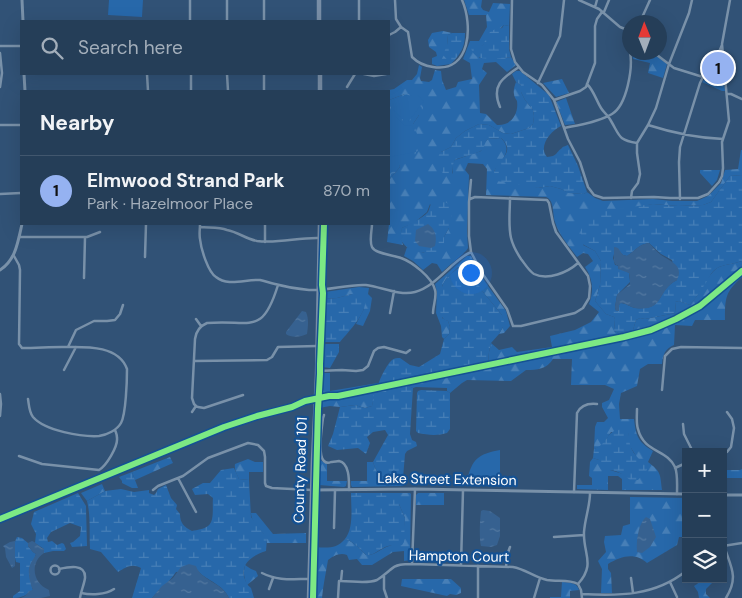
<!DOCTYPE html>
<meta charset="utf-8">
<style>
body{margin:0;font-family:"DM Sans",sans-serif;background:#2d455e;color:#f1f3f6}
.controls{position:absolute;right:15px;bottom:15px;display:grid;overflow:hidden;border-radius:0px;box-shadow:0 5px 20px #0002}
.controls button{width:45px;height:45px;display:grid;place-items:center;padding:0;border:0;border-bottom:1px solid #42576e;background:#253e58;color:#f1f3f6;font:25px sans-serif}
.compass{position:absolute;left:622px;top:15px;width:45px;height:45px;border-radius:50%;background:#253e58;box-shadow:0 5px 20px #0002;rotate:359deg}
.you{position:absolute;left:470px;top:272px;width:18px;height:18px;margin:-12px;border:4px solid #fff;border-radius:50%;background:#1a73e8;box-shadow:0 0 0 8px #1a73e833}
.badge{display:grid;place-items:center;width:32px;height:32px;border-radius:50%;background:#95b2f1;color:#111;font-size:16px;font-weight:700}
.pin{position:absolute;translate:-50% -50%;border:2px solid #fff;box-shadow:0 1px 5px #0006}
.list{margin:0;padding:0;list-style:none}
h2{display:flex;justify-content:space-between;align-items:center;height:65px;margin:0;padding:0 20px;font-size:21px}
h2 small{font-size:16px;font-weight:400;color:#a3aeba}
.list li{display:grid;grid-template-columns:32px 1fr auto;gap:15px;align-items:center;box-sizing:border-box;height:70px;padding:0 20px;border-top:1px solid #42576e}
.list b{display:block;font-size:19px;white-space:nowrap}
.list p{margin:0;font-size:16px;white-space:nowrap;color:#a3aeba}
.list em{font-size:16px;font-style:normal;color:#a3aeba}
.icon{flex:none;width:28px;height:28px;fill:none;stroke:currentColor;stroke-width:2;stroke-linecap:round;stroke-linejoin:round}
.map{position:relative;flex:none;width:742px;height:598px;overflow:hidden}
.search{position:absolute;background:#253e58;box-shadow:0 5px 20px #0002;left:20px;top:20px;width:370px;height:55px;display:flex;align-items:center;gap:12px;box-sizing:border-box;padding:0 18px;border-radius:0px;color:#a3aeba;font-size:19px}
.panel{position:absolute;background:#253e58;box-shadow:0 5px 20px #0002;left:20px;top:90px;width:370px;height:135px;border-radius:0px}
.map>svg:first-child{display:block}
.forest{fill:url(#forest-firs)}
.wetland{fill:url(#wetland-marsh);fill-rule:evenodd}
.park{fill:url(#park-crowns)}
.garden{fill:#2768aa}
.water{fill:url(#water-ripples)}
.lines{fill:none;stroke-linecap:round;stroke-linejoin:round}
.minor{stroke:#7991a9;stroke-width:2.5}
.tertiary{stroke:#7991a9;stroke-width:3}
.primary{stroke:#788ea7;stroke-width:4.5}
.cycleway-casing{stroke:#145193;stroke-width:9}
.cycleway{stroke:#7ce984;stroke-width:6}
.labels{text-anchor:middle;stroke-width:4.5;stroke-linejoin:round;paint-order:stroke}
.street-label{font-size:14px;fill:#fff;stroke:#145193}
</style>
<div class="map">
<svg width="742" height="598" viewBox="0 0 742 598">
<defs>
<pattern id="forest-firs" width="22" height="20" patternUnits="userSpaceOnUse" patternTransform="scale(1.25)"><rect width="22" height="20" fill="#2768aa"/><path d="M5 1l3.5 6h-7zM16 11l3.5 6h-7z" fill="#477fb7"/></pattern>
<pattern id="wetland-marsh" width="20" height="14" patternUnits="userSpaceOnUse" patternTransform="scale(1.25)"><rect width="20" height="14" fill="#2768aa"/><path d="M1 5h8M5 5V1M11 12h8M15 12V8" fill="none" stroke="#477fb7"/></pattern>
<pattern id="park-crowns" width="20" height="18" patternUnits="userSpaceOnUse" patternTransform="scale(1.25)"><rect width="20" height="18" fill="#2768aa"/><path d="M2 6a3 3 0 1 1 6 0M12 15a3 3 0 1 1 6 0" fill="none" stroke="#477fb7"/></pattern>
<pattern id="water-ripples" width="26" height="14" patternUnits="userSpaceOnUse" patternTransform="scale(1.25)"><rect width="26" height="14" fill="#366190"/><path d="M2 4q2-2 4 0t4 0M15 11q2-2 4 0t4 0" fill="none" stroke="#5479a1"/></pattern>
</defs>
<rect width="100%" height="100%" fill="#315276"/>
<path class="forest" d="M 464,0 L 482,0 L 481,7 L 483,10 L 489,12 L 493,3 L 510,4 L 509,26 L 504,25 L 483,45 L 480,47 L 479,58 L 504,58 L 511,57 L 516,65 L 507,72 L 496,62 L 484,63 L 482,69 L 487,73 L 479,85 L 480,113 L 486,114 L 497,125 C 510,126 519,115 517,101 C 516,99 514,97 514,94 C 513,90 515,85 516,82 L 521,85 L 521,92 L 525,100 L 533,110 L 534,116 L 533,124 L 529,128 L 511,134 L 503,133 L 489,125 L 479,124 L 465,131 L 456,138 L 451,147 L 441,152 L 453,174 L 452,164 L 455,160 L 481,151 L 484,143 L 488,139 L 501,138 C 514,151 501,160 494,171 L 538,188 L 550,186 L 561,189 L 569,193 L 584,194 L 587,192 L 595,198 L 603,201 L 653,199 L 672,201 L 697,201 L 708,196 L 721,183 L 725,170 L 738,169 L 741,150 L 742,150 L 742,175 L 730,176 L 711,202 L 703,205 L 678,206 L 653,204 L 632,208 L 583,245 L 595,251 L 601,261 L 600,285 L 595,301 L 606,314 L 614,317 L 615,319 L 614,331 L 619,333 L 633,330 L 636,320 L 640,318 L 645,319 L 676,313 L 675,302 L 679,301 L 690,305 C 692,301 695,299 697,296 C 700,289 712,270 719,267 C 726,264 734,264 742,261 L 742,277 C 725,292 725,298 725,320 L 695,320 L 692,326 L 675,325 L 674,345 C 665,349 663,354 662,364 L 648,364 L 640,369 L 637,386 L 621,393 L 619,404 L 620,419 L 634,419 C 636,436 638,442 653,451 L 648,462 C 661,472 660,473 662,490 L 622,490 L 622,479 L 618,476 L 608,476 L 608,490 L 577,489 L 577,485 L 592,485 L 592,478 L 589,476 L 590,462 L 593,458 L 599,460 L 610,470 L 623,474 L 636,456 L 628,443 L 629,433 L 611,432 L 602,446 L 594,449 L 595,427 L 597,422 L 604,422 L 608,418 L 602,407 L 602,403 L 609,400 L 614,389 L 605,385 L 571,385 L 572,359 L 553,359 C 547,369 537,370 526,370 L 511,381 L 467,380 L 462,383 L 450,393 L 447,391 L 447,388 L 416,387 L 413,388 L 406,385 L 375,392 L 372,406 L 365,408 L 355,405 L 340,407 L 330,406 L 319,408 L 321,376 L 322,373 L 330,373 L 330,391 L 378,383 L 378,386 L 488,363 L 489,352 L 491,343 L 499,350 L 512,347 L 517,352 L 552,347 L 550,336 L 575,330 L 591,322 L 599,312 L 589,304 C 594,291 593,279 585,267 L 593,261 L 588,254 L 583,253 L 577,257 C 569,246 559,235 555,222 C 552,213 555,201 546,197 L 486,195 L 487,169 L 483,164 L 468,163 L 465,170 L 469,175 L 467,231 L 468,248 L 466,251 L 442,272 L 437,264 L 432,263 L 423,270 L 413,261 L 404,256 L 407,247 L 424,253 L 444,237 L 449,228 L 430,204 L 427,212 L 415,222 L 402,228 L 401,238 L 403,245 L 387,242 L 390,215 L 389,213 L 389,180 L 400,167 L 397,160 L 413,124 L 419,115 L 405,94 L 389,100 L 389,91 L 384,91 L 394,89 L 407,80 L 412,80 L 417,74 L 419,65 L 422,67 L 420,78 L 421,81 L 429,82 L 432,80 L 435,70 L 441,71 L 442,80 L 446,90 L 456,87 L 458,82 L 472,79 L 470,63 L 463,59 L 470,41 L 479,41 L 487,27 L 486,15 L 469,15 Z
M 443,31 L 452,33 L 448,35 L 447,45 L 451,64 L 437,66 L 432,64 L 432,58 L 437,56 L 436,52 L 429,47 L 428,40 L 432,33 Z
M 632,53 L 649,53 L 658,57 L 667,64 L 663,78 L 648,73 L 650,63 L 633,59 Z
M 562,79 L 569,93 L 556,97 L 543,83 Z
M 566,98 L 575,124 L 565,125 L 556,102 Z
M 700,170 L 720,170 L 717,180 L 712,186 L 700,173 Z
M 467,256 L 471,256 L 481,276 L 506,311 L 510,326 L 504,333 L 499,334 L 503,327 L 502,315 L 483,292 L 458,267 L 446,279 L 442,286 L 442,318 L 448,321 L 450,327 L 449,334 L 444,339 L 442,337 L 441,326 L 436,313 L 437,292 L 435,284 Z
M 359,287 L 369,288 L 368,294 L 372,298 L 370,311 L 363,326 L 356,324 L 364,309 L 352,294 L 337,298 L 324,299 L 324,294 L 325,292 Z
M 170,457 L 173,463 L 135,480 L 132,472 Z
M 248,459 L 255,462 L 263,462 L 263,472 L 249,472 L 249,480 L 239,479 C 237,475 234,470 235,464 Z
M 317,460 L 320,460 L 327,464 L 327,481 L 347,481 L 346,486 L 344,487 L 319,485 L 317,482 Z
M 367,462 L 373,462 C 379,481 385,477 403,478 L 403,486 L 352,487 L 351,485 L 351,481 L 367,481 Z
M 742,469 L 742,478 L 723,478 L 723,470 L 740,470 Z
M 102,484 L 105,491 L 87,501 L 81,493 Z
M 399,493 L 410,493 L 411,494 L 410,560 L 404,561 L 404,551 L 393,552 L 372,565 L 362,565 L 357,559 L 349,560 L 347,555 C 340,552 333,556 328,560 C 326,573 323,585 322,598 L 314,598 L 315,547 C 327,548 337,549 345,539 C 354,542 359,548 366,555 C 375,556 381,548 389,546 C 393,544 397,545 402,545 L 405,518 L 399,504 Z
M 418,493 L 444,493 L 444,505 L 416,505 L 416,495 Z
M 630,497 L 686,498 L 686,537 L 679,537 L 677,545 L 647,563 C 635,552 621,556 608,564 L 608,569 L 611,573 L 612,593 L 601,593 L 602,569 L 598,561 L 606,552 L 604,542 L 605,536 L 621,535 L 623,526 L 630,524 Z
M 251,513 L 256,513 L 273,534 L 306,533 L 306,543 L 267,543 C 266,531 251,525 251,513 Z
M 245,565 L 251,569 L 256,571 L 258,576 L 247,585 C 244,578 243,573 245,565 Z
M 402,579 L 451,579 L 461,588 L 461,593 L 456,595 L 450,594 L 447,596 L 401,586 Z
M 705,579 L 716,579 L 706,589 L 706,594 L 710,598 L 699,598 L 698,592 L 694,586 Z
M 562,582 C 569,583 577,582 579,590 L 570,591 L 570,598 L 550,598 L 550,597 L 561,597 Z"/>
<path class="wetland" d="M 504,25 L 509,26 L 509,49 L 511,57 C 504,58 484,60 478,57 C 474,55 472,52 471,48 L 483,45 C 489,34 487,30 502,28 Z
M 452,33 L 465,33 C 465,48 461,53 451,64 L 443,55 L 447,45 L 448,35 Z
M 516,71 L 520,71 L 549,95 L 561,126 C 550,131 538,147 547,157 C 558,156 555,153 562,148 C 562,147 568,145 568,145 L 578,166 L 587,192 L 584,194 L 568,193 L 561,189 L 550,186 L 538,188 L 497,181 L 494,177 C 494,174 494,172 495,169 C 500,158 516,152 501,138 L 488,139 C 484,143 485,146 482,150 C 477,154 461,157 455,160 C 451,166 454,171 451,177 C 440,176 439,165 438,156 L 441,152 L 451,147 L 456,138 L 465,131 L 479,124 L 489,125 L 503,133 L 511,134 L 529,128 L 533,124 L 534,116 L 533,110 L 525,100 L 521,92 L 521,85 L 516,82 L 512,74 Z
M 742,175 L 742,261 C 734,264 726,264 719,267 C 713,270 711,274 708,279 C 705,285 701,289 697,296 C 695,299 692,302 690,305 L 679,301 L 675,302 L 676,313 L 645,319 L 640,318 L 636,320 L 633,330 L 619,333 L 614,331 L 615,319 L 614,317 L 606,314 L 595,301 L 600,285 L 601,261 L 595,251 L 584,245 L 581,239 L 581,229 L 587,218 L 601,211 L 653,204 L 678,206 L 703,205 L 711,202 L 730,176 ZM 649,243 L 661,254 L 672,260 L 677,280 C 655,291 666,311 635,308 C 630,307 626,303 620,303 L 619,305 L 619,311 L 616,311 L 615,307 L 617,295 L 630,282 L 629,273 C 625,271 619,265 615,265 L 613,258 L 614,254 L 620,252 L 623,255 L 627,256 C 635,251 639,244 649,243 Z
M 433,201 L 443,201 L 451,205 L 452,212 L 449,228 L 444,237 L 444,250 C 435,256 409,253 403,243 C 399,239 401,233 402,228 C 409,224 423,218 428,212 C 430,208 430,204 433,201 Z
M 464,265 L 466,265 L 483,292 L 502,315 L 504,322 L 503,327 L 499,334 L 491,343 L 489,352 L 488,363 L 378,386 C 379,380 387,364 392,360 C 395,358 397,358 400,358 L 410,365 L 419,367 L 440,354 L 444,339 L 449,334 L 450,327 L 448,321 C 445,320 443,319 442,317 C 438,310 440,291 443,284 C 447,276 456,269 464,265 Z
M 352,294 C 384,296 348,332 340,342 L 322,342 L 324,299 L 337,298 Z
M 326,344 L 339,344 L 339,352 L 330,368 L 322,367 L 321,365 L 322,345 Z
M 406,385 L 413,388 L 410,434 L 412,440 L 416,442 L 417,446 L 407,451 L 405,454 L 403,478 C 385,477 379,481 373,462 L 388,435 L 385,430 L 373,432 L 367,437 L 370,443 L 366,454 L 358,448 L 337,450 L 328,446 L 333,434 L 340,407 L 355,405 L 365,408 L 372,406 L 374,392 Z
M 421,390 L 447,391 L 450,393 L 450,429 L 447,433 C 438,436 427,435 418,433 L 416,431 L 417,393 L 418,391 Z
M 625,428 L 629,432 C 628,450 635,455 647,467 L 647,470 L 638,480 L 630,480 C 622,473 614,469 603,470 L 600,468 L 599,460 L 593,458 L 594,449 C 611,442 603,431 625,428 Z
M 234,468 L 239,479 L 249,480 L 251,517 L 267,538 L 266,551 C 254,555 241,562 244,577 C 246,582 247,585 251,588 L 254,598 L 229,598 C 223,584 207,581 198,571 L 176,572 C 170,582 159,589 152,598 L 132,598 L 141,568 C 132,563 126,567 118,572 L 101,552 L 90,549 C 89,533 91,517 87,501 L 105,491 L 121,489 L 134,492 L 149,490 L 149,493 L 154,495 L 156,493 L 158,489 L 166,485 L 171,498 L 177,505 L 176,509 L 180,514 C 180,523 184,527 192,531 C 197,530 204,529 208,526 C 215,521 212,506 213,498 L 208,494 L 195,495 L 192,489 L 203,483 L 210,483 L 221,470 Z
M 132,472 L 138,488 L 132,488 L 122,483 L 122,481 L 119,477 Z
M 78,493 L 86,506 L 87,546 L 72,547 L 70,543 L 73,542 L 80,536 L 81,527 L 70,523 L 51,532 L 47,538 L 48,542 L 52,541 L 57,545 L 62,543 L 64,544 L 66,549 L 64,551 L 53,551 L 44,553 L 44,549 L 35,543 L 36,534 L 31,524 L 34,512 Z
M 351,493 L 399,493 L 399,504 L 405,518 L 404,542 L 402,545 C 396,545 390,545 385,547 C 378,550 374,556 366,555 C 359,548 354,542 345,539 C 354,528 351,507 351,493 Z
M 17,537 L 22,538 L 28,543 L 28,546 L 33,552 L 36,554 C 33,562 29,582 33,590 C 26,595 22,598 13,598 L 13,596 L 20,591 L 20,563 L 16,562 C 14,554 13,544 17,537 Z"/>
<path class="park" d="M 721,48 L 725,91 L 722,91 L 702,82 L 711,72 Z
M 414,93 L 421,96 L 431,104 L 428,111 L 419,115 L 413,124 C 418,133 420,144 417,154 L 398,160 L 400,167 L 389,180 L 389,100 L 405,94 Z"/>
<path class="garden" d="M 109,0 L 143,0 L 142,17 L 108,15 Z
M 412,95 L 417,95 L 424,101 L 408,122 L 405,122 L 389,105 L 389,101 L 403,96 Z
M 389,116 L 395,116 L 404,125 L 412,126 L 416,135 L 416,152 L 389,157 Z
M 500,450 L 500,479 L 498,482 L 467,481 C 472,459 478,454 500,450 Z"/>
<path class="water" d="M 428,224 C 436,230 437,237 435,246 L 431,248 L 419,246 L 415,241 L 416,230 Z
M 649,243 C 653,247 657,252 661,255 C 671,262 684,265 677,280 C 656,291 665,312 635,308 C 630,307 626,303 621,303 L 619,305 L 619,311 L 616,311 L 615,307 L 617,295 L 630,284 L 630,279 L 629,273 L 618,269 L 618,265 L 616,265 L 614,262 L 614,247 C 620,247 619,251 623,255 L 627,256 C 635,251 639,244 649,243 Z
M 302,311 L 306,312 C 309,319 308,326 307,334 C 301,337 291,338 286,334 L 286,332 Z
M 483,510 L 490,511 L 500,518 L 500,536 L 497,545 L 491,547 L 481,546 C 479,539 480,519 481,511 Z
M 646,517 L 650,519 L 656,537 L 650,547 L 642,553 L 637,552 C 636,542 638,524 646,517 Z
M 15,541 L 15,566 L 12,568 L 6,557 L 5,548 L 3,546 L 10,542 Z
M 32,541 C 37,543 39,547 44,549 L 44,553 C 29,563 33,584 49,590 L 50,596 L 41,598 L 21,598 L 25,596 L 29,591 L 33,590 C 30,583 27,572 30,565 C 31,561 35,558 36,554 L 33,552 L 28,546 L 28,543 Z
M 189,564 L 196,566 C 201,581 222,582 229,598 L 152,598 L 162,586 L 173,578 L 181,567 Z"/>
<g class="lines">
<path class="minor" d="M 190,0 L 190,21
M 227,0 L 227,21
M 264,0 L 264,21
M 359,0 L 359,21
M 395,0 L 396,19 L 401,27 L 408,32 L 412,57 C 418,63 425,66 433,67 C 471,73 473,25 462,0
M 512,0 L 511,49 L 515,62 L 523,72 L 542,85 L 554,100 L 568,139 L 580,162 L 588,187 L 594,195 L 603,198 L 654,197 L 670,198 L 698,198 L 708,194 L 719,182 L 722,176 L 723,168 L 722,142 L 729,121 L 722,44 L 730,0
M 579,0 L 599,9 L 620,27 L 630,31
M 595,7 L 597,0
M 604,12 L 609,0
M 640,22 L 650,0
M 625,31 L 625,38 L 630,50
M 389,35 L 395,32 L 401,27
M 0,46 L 21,46
M 653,52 L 674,68 L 703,77
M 0,53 L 2,73 L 0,87
M 147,74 L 148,91
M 191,74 L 191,91
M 227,74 L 228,91
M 264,74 L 264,91
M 364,74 L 374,76 L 386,74
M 538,83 L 560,36 L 564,0
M 587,84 C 594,91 596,100 601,108 C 604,113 609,116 611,121 C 620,136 618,140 637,143
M 347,87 L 355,74
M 727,94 L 731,94 L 742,99
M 554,100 L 580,91 L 586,87 L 595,63 L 595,26 L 597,19 L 602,12
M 500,107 C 491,86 502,78 519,67
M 0,125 L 21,125
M 648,125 C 673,133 697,138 723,139
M 564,128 C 579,125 599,122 612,114 C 627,105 633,68 630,52
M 0,194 L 21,193
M 510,198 C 510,211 508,225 511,238 C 513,246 517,253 521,259 C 525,264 529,271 534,274 C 548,281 568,272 578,263
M 631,198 L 632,191 L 638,183 L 640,174 L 637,153 L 637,143 L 648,125 L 656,108 L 669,64 L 689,13 L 692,0
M 470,199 L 475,197 L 547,200 L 549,203 L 553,223 L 556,232 L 588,276 L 590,286 L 589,298 L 583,308 L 575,313 L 521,326 L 513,326 L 507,309 L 482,273 L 471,252 L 469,236 L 469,202 L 471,180
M 680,199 L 679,162 L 680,147 L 700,83 L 703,77 L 712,68 L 722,45
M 200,224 C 200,229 199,234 200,239 C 201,249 208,272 216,277 C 228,287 246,279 260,280 C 265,281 270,283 275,284 C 286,287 298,289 309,290 C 328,291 347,284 366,285 C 382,287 399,296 415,292 C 437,286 451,261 471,252
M 372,224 C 372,230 369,241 372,247 C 375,254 394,255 401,258 C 412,262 432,277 435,290 C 437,296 433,306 433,313
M 200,227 C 209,228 219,227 227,230 C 238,232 246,239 257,241 C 278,244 299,237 320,238
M 19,237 L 87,237 L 100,232
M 265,242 L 265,224
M 14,256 L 19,265 L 20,270 L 19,344 L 22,348 C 36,348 49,347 62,347 C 83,347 118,344 127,369 C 127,380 126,414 121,423 C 117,430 107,435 99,436 C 82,437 45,431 33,417 C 29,412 29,405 28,399
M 145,257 L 146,224
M 84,278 L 85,237
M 390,313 L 394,291
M 196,319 L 201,326
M 68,347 L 76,330 L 94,321 L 107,321 L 115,320 L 120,314 L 123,305
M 194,361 L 267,360 L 272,357 L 278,347 L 317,346
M 64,370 L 76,347
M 318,371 L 342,370 L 356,371 L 363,370 L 368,366 L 374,351 L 378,348 L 384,347 L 406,353 L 410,350
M 662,390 L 665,356 L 672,349 L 681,347 L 742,348
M 0,394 L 1,404 L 0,416
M 196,406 L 194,404 L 192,398 L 195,339 C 196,331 200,326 207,323 C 251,319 262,337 278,285
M 196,406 L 198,407 L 204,408 L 243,395
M 637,409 C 637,416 636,423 638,429 C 644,453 667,449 675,467 C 678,475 677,485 677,494
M 192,412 L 196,406
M 324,415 L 323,418 C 322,427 317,455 324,461 C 326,463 329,463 331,462 C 332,462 339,461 339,461 C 350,463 349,482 349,490
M 683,424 L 684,434 L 693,452
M 723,454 L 727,452 L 731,447 L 734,428 L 732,419 L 727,412
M 19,456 L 42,464 L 99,470 C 106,466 118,447 117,438 C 117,434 116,433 115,430
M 675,468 L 686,463
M 178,478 L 196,512
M 153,490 L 158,486 L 183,476 L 208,458 L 248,443 L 258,445 L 264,451 L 265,457 L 265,483 L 266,486 L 272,488 L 312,490
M 574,492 L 577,413 C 581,405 588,403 597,404
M 334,528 L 335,490
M 554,537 L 584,535
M 723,546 L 742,543
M 724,546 C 731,567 739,577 726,598
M 412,564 L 415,489
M 461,565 L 463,490
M50.5 570a4.5 4.5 0 1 1 9 0a4.5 4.5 0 1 1-9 0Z
M 506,567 L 507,555 L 510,547
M 59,569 C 68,567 86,563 85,578 C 84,585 81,591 80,598
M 262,573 C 278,581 292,579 309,579
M 384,575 L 384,589 L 387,598
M 631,578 L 633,593
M 341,581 C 353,581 367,584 377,580 C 382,577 385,574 390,570 C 396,564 404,564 412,564 L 513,567 C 525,569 534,577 547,580 C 557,582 569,579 578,584
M 670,582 L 677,597
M 578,584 C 596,564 583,554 584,532 C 585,518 590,506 590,493
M 578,584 L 581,590 L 582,598
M 269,589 L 273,578
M 81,593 C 91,595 105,595 114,589
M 582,594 C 619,596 655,596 686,571
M 338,598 L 339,581 L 341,581 L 342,571
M 478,598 L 478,566
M 534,598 L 540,578"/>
<path class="tertiary" d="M 22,0 L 23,21
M 24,74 L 25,91
M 0,270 C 16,260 18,241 22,224
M 312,490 L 415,489 L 686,494
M 723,495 L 742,495"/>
<path class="primary" d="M 319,0 L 319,21
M 320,74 L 320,91
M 309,598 L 313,460 L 317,376 L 320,224"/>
<defs>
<path id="cycleway" d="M 0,519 L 224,427 L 257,416 L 292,407 L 305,401 L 329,396 L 338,396 L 624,337 L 651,330 L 676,319 L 700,306 L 742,271
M 313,598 L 318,409 L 320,374 L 320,364 L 323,293 L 322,285 L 324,224"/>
</defs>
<use href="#cycleway" class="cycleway-casing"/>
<use href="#cycleway" class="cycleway"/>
</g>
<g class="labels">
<g class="street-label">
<text transform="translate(300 470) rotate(-88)" y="5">County Road 101</text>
<text transform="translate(447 479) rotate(1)" y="5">Lake Street Extension</text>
<text transform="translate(459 556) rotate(1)" y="5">Hampton Court</text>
</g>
</g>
</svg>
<div class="controls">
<button>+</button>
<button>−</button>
<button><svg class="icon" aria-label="layers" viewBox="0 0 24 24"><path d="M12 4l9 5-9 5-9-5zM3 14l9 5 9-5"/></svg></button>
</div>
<svg class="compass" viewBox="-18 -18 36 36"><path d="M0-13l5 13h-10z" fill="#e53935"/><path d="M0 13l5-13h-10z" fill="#a3aeba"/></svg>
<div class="you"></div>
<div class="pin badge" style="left:718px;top:68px">1</div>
<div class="search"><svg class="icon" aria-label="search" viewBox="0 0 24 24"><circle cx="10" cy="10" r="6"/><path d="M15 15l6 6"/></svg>Search here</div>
<section class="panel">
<h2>Nearby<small></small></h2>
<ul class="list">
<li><span class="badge">1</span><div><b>Elmwood Strand Park</b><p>Park · Hazelmoor Place</p></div><em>870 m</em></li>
</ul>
</section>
</div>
